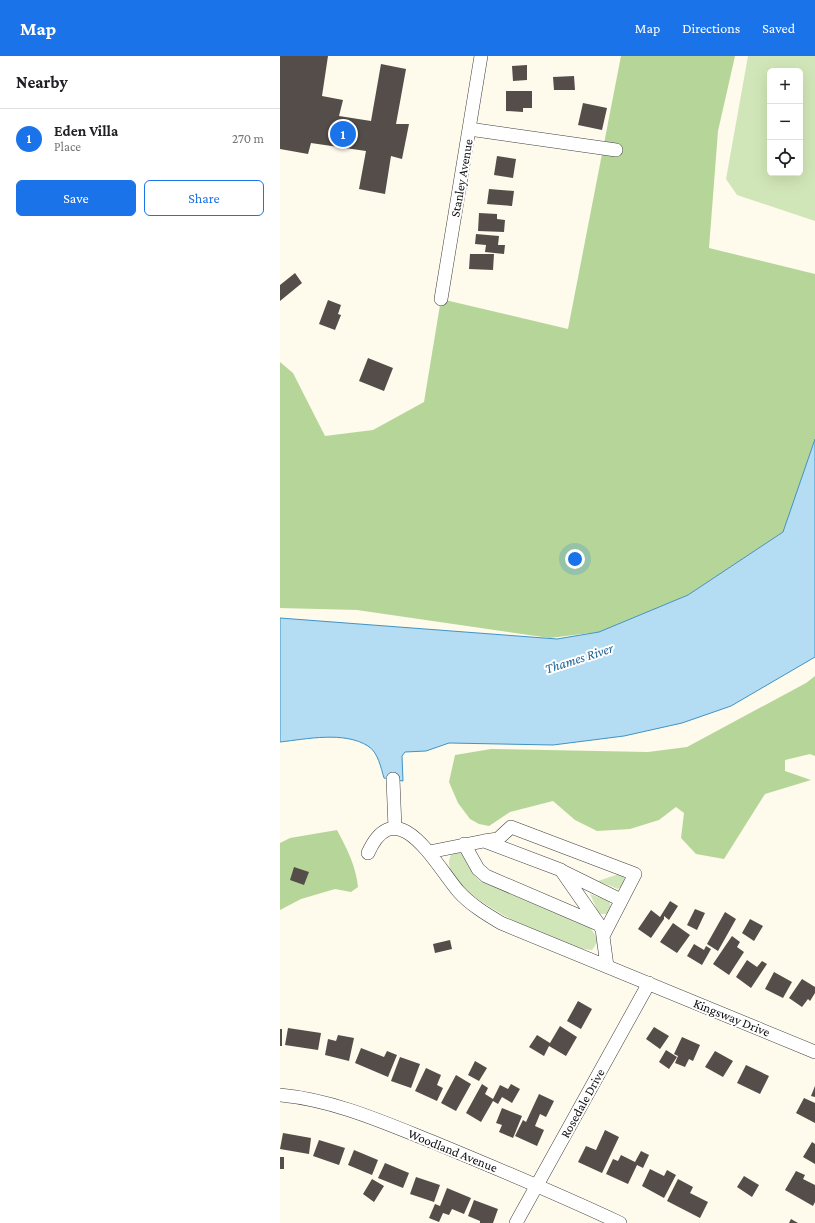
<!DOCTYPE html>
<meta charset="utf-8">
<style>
body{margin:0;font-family:"Crimson Pro",serif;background:#f2f2f2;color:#202124}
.controls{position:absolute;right:12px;top:12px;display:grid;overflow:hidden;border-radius:6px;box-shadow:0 4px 16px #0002}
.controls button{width:36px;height:36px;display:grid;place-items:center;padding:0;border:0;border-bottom:1px solid #e0e0e0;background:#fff;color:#202124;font:20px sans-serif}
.you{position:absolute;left:295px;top:503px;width:14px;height:14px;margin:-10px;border:3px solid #fff;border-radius:50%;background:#1a73e8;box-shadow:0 0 0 6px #1a73e833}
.badge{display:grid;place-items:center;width:26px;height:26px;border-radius:50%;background:#1a73e8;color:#fff;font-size:13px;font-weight:700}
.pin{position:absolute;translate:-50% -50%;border:2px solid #fff;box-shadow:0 1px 4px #0006}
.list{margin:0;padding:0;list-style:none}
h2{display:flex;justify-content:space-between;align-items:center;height:52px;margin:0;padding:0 16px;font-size:17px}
h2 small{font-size:13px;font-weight:400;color:#757577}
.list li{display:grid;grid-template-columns:26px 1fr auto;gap:12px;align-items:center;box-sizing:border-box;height:60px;padding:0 16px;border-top:1px solid #e0e0e0}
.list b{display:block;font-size:15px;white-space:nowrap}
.list p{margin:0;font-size:13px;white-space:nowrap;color:#757577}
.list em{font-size:13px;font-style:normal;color:#757577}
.actions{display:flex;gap:8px;padding:12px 16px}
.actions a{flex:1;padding:9px 0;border:1px solid #1a73e8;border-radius:6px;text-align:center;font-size:14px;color:#1a73e8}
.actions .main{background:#1a73e8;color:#fff}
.icon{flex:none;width:22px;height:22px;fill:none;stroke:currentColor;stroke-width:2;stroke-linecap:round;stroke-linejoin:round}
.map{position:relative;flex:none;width:535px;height:1167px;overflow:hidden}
header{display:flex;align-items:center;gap:24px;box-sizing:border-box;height:56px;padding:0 20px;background:#1a73e8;color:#fff}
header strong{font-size:19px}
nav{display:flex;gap:22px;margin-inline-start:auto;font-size:14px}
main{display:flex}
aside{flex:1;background:#fff}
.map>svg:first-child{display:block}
.green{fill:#d1e6b8;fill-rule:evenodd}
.forest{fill:#b6d699}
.water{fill:#b4dcf2;stroke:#4093c4}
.building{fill:#544d49}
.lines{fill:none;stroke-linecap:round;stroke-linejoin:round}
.minor-casing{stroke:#3f3f3f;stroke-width:14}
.minor{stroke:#fff;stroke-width:13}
.labels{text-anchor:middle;stroke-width:4;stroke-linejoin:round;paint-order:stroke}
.street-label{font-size:13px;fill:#0c0c0c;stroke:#fff}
.water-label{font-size:14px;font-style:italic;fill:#1e6496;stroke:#fff}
</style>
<header>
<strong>Map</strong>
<nav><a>Map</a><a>Directions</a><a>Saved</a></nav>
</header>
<main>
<aside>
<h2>Nearby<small></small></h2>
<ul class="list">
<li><span class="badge">1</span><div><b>Eden Villa</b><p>Place</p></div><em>270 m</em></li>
</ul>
<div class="actions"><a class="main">Save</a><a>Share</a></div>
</aside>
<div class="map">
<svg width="535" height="1167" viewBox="0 0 535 1167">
<rect width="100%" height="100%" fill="#fefaec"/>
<path class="green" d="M 468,0 L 535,0 L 535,165 L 457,139 L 446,123 ZM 490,15 L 520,15 L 520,117 L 490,117 Z
M 179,796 C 190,803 190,818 200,825 L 310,871 L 317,882 L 317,887 L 312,894 C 284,893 151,834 171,799 Z
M 339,818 L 343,819 C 346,825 344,830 338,833 L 318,825 Z
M 310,838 L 329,845 L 331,851 L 327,858 L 319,858 Z"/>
<path class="forest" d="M 341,0 L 455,0 L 438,75 L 429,192 L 535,218 L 535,395 L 503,476 L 408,539 L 319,576 L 270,582 L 77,554 L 0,552 L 0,306 L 13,317 L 45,380 L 93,374 L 144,346 L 161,243 L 288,273 Z
M 535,620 L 535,700 L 530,698 L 505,704 L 505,715 L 531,724 L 485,738 L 444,803 L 416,798 L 401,782 L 404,757 L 396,751 L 379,764 L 350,773 L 317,775 L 295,764 L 273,745 L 230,756 L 209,770 L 199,768 L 190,763 L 178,747 L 169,726 L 175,699 L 211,693 L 368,696 L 407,691 L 526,627 Z
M 57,774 C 67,793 76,810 78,831 L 71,836 L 55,833 L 21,843 L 0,854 L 0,787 L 10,782 Z"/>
<path class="water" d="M 535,383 L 535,601 L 451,650 L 402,667 L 344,680 L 273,689 L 169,687 L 146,695 L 125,696 L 122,700 L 123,725 L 104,722 C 101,712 98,696 88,690 C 64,675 27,683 0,686 L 0,562 L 277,583 L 319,576 L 408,539 L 503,476 Z"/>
<path class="building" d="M 0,0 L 48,0 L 42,40 L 63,44 L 59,60 L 91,65 L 101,8 L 126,13 L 116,68 L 129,68 L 122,103 L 111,100 L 105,138 L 79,133 L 86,95 L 31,87 L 28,98 L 0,93 Z
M 247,9 L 247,24 L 233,25 L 232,10 Z
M 294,20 L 295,34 L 274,34 L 273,21 Z
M 226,35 L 252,35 L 252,52 L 243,52 L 243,56 L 226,55 Z
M 303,47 L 327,52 L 322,74 L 298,69 Z
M 217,100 L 236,103 L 233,122 L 214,119 Z
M 209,133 L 234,135 L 232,150 L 207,148 Z
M 199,157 L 217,158 L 217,163 L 225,164 L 224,176 L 198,175 Z
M 196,178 L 219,180 L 218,189 L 225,189 L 224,198 L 205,196 L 206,189 L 195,188 Z
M 190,198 L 214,198 L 213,214 L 189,213 Z
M 15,217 L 22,227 L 0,245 L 0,229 Z
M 48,244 L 61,249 L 58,258 L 61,259 L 55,274 L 39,268 Z
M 88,302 L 113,312 L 104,335 L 79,325 Z
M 14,811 L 29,816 L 24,829 L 10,824 Z
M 390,845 L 398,850 L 389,864 L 384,860 L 384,863 L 371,882 L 358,873 L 371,854 L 380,861 Z
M 415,853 L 425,857 L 417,874 L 407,869 Z
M 445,856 L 456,863 L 438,895 L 427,888 Z
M 470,863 L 483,870 L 474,885 L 462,877 Z
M 393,867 L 410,879 L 397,897 L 380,886 Z
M 452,880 L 460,886 L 457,891 L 464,896 L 449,919 L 433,908 Z
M 170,884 L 172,893 L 155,897 L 153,888 Z
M 414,888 L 424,894 L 426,890 L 431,893 L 422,909 L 407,900 Z
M 467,904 L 477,911 L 482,905 L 487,908 L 471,932 L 456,921 Z
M 494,916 L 512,926 L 503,942 L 485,933 Z
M 522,923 L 535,931 L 535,937 L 530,945 L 528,943 L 522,951 L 509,942 Z
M 298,945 L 312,953 L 301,973 L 287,965 Z
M 280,970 L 297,981 L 286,1000 L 269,990 L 264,1000 L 249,991 L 257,979 L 270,987 Z
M 374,971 L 389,980 L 380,993 L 366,983 Z
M 8,972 L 41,977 L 38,994 L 5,989 Z
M 0,973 L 2,973 L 2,990 L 0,990 Z
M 58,979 L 74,982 L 69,1005 L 45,999 L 48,983 L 56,985 Z
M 402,981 L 420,989 L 413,1005 L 409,1003 L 405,1011 L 395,1007 L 398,1000 L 394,998 Z
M 81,992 L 104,1001 L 107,995 L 117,999 L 108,1021 L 75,1007 Z
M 386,994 L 397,1001 L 389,1013 L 379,1006 Z
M 435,995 L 453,1005 L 443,1021 L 425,1011 Z
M 120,1001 L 140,1008 L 131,1032 L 111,1025 Z
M 195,1005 L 207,1012 L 199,1025 L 188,1019 Z
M 466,1009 L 489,1020 L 480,1038 L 457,1027 Z
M 146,1012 L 161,1019 L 157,1029 L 163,1032 L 157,1045 L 135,1035 Z
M 176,1019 L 191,1028 L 176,1055 L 161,1047 Z
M 202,1028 L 208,1032 L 205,1038 L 213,1043 L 220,1029 L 228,1033 L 231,1028 L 240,1033 L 232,1047 L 222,1041 L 218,1048 L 213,1045 L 201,1066 L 186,1057 Z
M 535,1030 L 535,1041 L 531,1040 Z
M 259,1038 L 274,1045 L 266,1061 L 260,1058 L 255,1070 L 264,1074 L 257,1090 L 235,1080 L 243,1064 L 246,1066 Z
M 524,1042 L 535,1047 L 535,1067 L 516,1057 Z
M 222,1052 L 242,1060 L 233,1082 L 219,1076 L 222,1069 L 216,1067 Z
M 325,1074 L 339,1081 L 322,1117 L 298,1106 L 306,1090 L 316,1094 Z
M 3,1077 L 31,1082 L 29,1098 L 0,1093 Z
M 39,1084 L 65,1092 L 59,1109 L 33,1100 Z
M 532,1086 L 535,1088 L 535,1108 L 523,1101 Z
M 74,1094 L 98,1104 L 92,1119 L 68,1109 Z
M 361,1095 L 369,1099 L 363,1112 L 357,1109 L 348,1128 L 326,1118 L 333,1103 L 338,1105 L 341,1099 L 355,1106 Z
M 0,1101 L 4,1101 L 4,1113 L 0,1113 Z
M 105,1107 L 129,1117 L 123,1132 L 98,1122 Z
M 370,1113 L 384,1120 L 387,1114 L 396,1119 L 384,1142 L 362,1130 Z
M 516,1115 L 525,1119 L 523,1123 L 535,1129 L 535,1146 L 533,1150 L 505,1134 Z
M 464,1120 L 479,1129 L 472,1141 L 457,1131 Z
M 136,1121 L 160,1129 L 154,1146 L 130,1138 Z
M 92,1123 L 104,1130 L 94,1146 L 83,1138 Z
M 398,1123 L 413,1131 L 410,1137 L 428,1146 L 420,1162 L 387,1145 Z
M 167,1132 L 191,1142 L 184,1158 L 172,1153 L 169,1159 L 163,1157 L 159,1166 L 149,1162 L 155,1148 L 160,1150 Z
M 194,1144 L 218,1153 L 213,1167 L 200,1167 L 200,1165 L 188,1160 Z
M 511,1163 L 518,1167 L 509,1167 Z"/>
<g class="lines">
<defs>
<path id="minor" d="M 189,73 L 336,94
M 161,243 L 201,0
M 113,723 L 115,772
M 204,785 L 218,783 L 231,771 L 355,818 L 323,880
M 184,788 L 198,813 L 206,820 L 318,868
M 149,796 L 204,785 L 281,814 L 322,873 L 327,910
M 88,797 C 117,733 157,811 179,836 C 191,849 206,858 221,867 L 535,996
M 282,815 L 341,844
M 0,1039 C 54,1044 103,1066 153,1086 C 216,1112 278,1138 340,1167
M 236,1167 L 369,927"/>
</defs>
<use href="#minor" class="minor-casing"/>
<use href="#minor" class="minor"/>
</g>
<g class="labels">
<g class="street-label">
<text transform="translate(181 122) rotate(-80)" y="5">Stanley Avenue</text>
<text transform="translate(452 961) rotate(22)" y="5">Kingsway Drive</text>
<text transform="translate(302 1047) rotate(-61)" y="5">Rosedale Drive</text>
<text transform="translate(173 1094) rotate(22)" y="5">Woodland Avenue</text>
</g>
<g class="water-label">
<text transform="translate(299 602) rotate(-18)" y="5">Thames River</text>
</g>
</g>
</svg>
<div class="controls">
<button>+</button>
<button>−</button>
<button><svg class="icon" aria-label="locate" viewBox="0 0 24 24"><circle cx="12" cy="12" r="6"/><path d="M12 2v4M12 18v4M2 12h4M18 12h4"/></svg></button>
</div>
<div class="you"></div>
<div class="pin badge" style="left:63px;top:78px">1</div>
</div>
</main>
